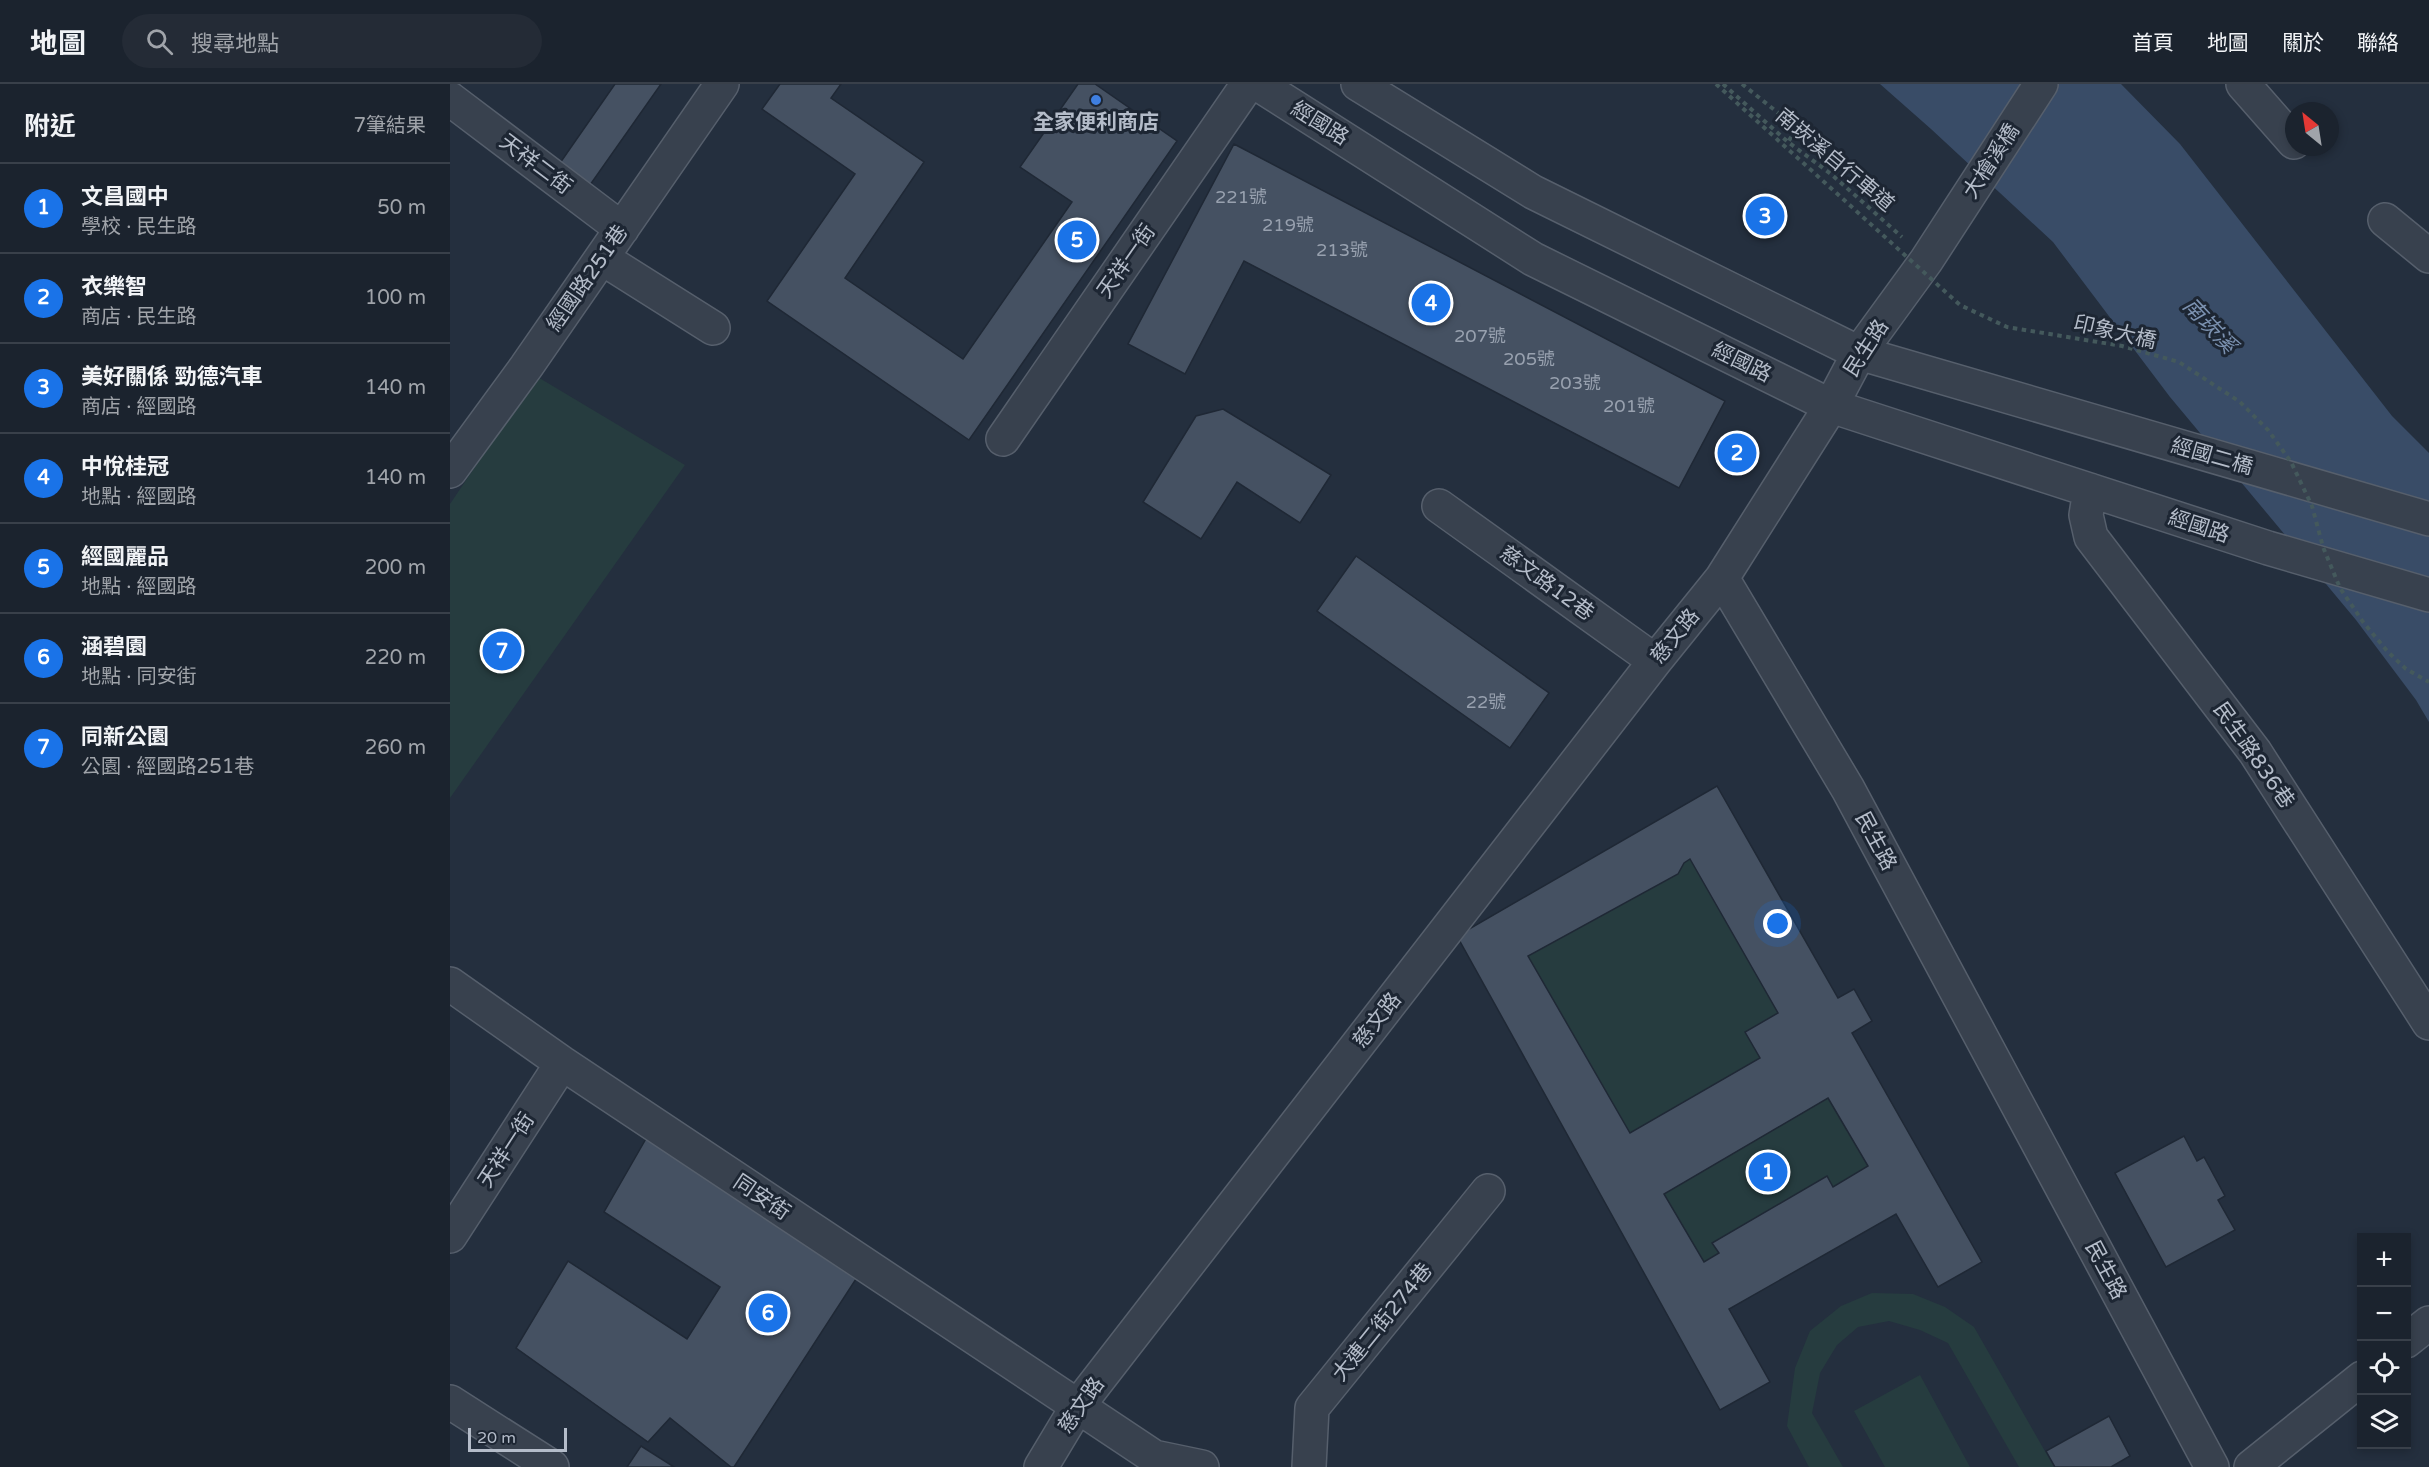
<!DOCTYPE html>
<html lang="zh-TW">
<meta charset="utf-8">
<style>
body{margin:0;font-family:"Varela Round","Noto Sans TC",sans-serif;background:#242b36;color:#f1f3f6}
.controls{position:absolute;right:18px;bottom:18px;display:grid;overflow:hidden;border-radius:0px;box-shadow:0 3px 9px #0003}
.controls button{width:54px;height:54px;display:grid;place-items:center;padding:0;border:0;border-bottom:2px solid #39404a;background:#1b232e;color:#f1f3f6;font:30px sans-serif}
.compass{position:absolute;left:1835px;top:18px;width:54px;height:54px;border-radius:50%;background:#1b232e;box-shadow:0 3px 9px #0003;rotate:330deg}
.scale{position:absolute;left:18px;bottom:15px;width:99px;box-sizing:border-box;padding-left:6px;border:3px solid #b4bcc9;border-top:0;font-size:16px;line-height:21px;white-space:nowrap;color:#b4bcc9;-webkit-text-stroke:4px #1d2633;paint-order:stroke}
.you{position:absolute;left:1328px;top:840px;width:21px;height:21px;margin:-15px;border:4px solid #fff;border-radius:50%;background:#1a73e8;box-shadow:0 0 0 9px #1a73e833}
.badge{display:grid;place-items:center;width:39px;height:39px;border-radius:50%;background:#1a73e8;color:#fff;font-size:20px;font-weight:700}
.pin{position:absolute;translate:-50% -50%;border:3px solid #fff;box-shadow:0 2px 6px #0006}
.list{margin:0;padding:0;list-style:none}
h2{display:flex;justify-content:space-between;align-items:center;height:78px;margin:0;padding:0 24px;font-size:26px}
h2 small{font-size:20px;font-weight:400;color:#a0a4aa}
.list li{display:grid;grid-template-columns:39px 1fr auto;gap:18px;align-items:center;box-sizing:border-box;height:90px;padding:0 24px;border-top:2px solid #39404a}
.list b{display:block;font-size:22px;white-space:nowrap}
.list p{margin:0;font-size:20px;white-space:nowrap;color:#a0a4aa}
.list em{font-size:20px;font-style:normal;color:#a0a4aa}
.icon{flex:none;width:33px;height:33px;fill:none;stroke:currentColor;stroke-width:2;stroke-linecap:round;stroke-linejoin:round}
.map{position:relative;flex:none;width:1979px;height:1383px;overflow:hidden}
header{display:flex;align-items:center;gap:36px;box-sizing:border-box;height:84px;padding:0 30px;background:#1b232e;border-bottom:2px solid #39404a}
header strong{font-size:28px}
nav{display:flex;gap:33px;margin-inline-start:auto;font-size:21px}
.search{width:420px;height:54px;background:#242b36;display:flex;align-items:center;gap:15px;box-sizing:border-box;padding:0 21px;border-radius:33px;color:#a0a4aa;font-size:22px}
main{display:flex}
aside{flex:1;background:#1b232e}
.map>svg:first-child{display:block}
.green{fill:#263c3f}
.water{fill:#394c67}
.building{fill:#455162;stroke:#1f2835;stroke-width:1.5;fill-rule:evenodd}
.lines{fill:none;stroke-linecap:round;stroke-linejoin:round}
.minor-casing{stroke:#565f6c;stroke-width:36}
.path{stroke:#44595c;stroke-width:4;stroke-dasharray:4.5 4.5;stroke-linecap:butt}
.minor{stroke:#38414e;stroke-width:33}
.path-bridge{stroke:#44595c;stroke-width:4;stroke-dasharray:4.5 4.5;stroke-linecap:butt}
.shop-dot{fill:#3f7fe0;stroke:#1d2633;stroke-width:2}
.labels{text-anchor:middle;stroke-width:6;stroke-linejoin:round;paint-order:stroke}
.number-label{font-size:18px;fill:#98a1af}
.poi-label{font-size:21px;font-weight:bold;fill:#b4bcc9;stroke:#1d2633}
.street-label{font-size:21px;fill:#b4bcc9;stroke:#1d2633}
.water-label{font-size:22px;font-style:italic;fill:#7c92b1;stroke:#1d2633}
</style>
<header>
<strong>地圖</strong>
<div class="search"><svg class="icon" aria-label="search" viewBox="0 0 24 24"><circle cx="10" cy="10" r="6"/><path d="M15 15l6 6"/></svg>搜尋地點</div>
<nav><a>首頁</a><a>地圖</a><a>關於</a><a>聯絡</a></nav>
</header>
<main>
<aside>
<h2>附近<small>7筆結果</small></h2>
<ul class="list">
<li><span class="badge">1</span><div><b>文昌國中</b><p>學校 · 民生路</p></div><em>50 m</em></li>
<li><span class="badge">2</span><div><b>衣樂智</b><p>商店 · 民生路</p></div><em>100 m</em></li>
<li><span class="badge">3</span><div><b>美好關係 勁德汽車</b><p>商店 · 經國路</p></div><em>140 m</em></li>
<li><span class="badge">4</span><div><b>中悅桂冠</b><p>地點 · 經國路</p></div><em>140 m</em></li>
<li><span class="badge">5</span><div><b>經國麗品</b><p>地點 · 經國路</p></div><em>200 m</em></li>
<li><span class="badge">6</span><div><b>涵碧園</b><p>地點 · 同安街</p></div><em>220 m</em></li>
<li><span class="badge">7</span><div><b>同新公園</b><p>公園 · 經國路251巷</p></div><em>260 m</em></li>
</ul>
</aside>
<div class="map">
<svg width="1979" height="1383" viewBox="0 0 1979 1383">
<rect width="100%" height="100%" fill="#242f3e"/>
<path class="green" d="M 86,292 L 235,381 L 0,714 L 0,420 Z
M 1240,775 L 1328,929 L 1295,948 L 1310,974 L 1180,1049 L 1078,872 Z
M 1378,1014 L 1418,1082 L 1383,1103 L 1376,1092 L 1263,1159 L 1269,1169 L 1254,1178 L 1214,1110 Z
M 1422,1209 L 1463,1210 L 1495,1223 L 1524,1243 L 1604,1383 L 1569,1383 L 1498,1259 L 1470,1246 L 1439,1237 L 1408,1243 L 1387,1261 L 1370,1289 L 1362,1329 L 1393,1383 L 1359,1383 L 1337,1342 L 1345,1284 L 1360,1247 L 1391,1222 Z
M 1470,1291 L 1520,1383 L 1435,1383 L 1404,1327 Z"/>
<path class="water" d="M 1430,0 L 1671,0 L 1730,60 L 1942,332 L 1979,369 L 1979,638 L 1966,616 L 1906,536 L 1720,313 L 1603,158 L 1481,45 Z"/>
<path class="building" d="M 165,0 L 211,0 L 140,101 L 110,79 Z
M 330,0 L 391,0 L 381,14 L 474,78 L 395,194 L 513,275 L 622,118 L 570,83 L 628,0 L 645,0 L 727,57 L 519,356 L 317,217 L 405,90 L 312,25 Z
M 784,60 L 1275,317 L 1229,404 L 794,177 L 735,290 L 678,260 Z
M 773,325 L 881,391 L 850,439 L 787,398 L 751,455 L 693,418 L 746,332 Z
M 906,472 L 1099,609 L 1060,664 L 867,527 Z
M 1267,702 L 1388,914 L 1404,905 L 1422,937 L 1402,949 L 1532,1178 L 1488,1203 L 1446,1130 L 1279,1225 L 1320,1298 L 1270,1326 L 1007,852 ZM 1240,775 L 1328,929 L 1295,948 L 1310,974 L 1180,1049 L 1078,872 L 1228,790 L 1234,779 ZM 1378,1014 L 1418,1082 L 1383,1103 L 1377,1092 L 1262,1159 L 1269,1169 L 1254,1178 L 1214,1110 Z
M 1734,1052 L 1747,1077 L 1754,1073 L 1775,1112 L 1768,1116 L 1785,1146 L 1716,1183 L 1665,1089 Z
M 197,1053 L 406,1195 L 284,1383 L 281,1383 L 220,1334 L 198,1358 L 66,1264 L 118,1177 L 237,1255 L 270,1203 L 154,1128 Z
M 1659,1332 L 1680,1372 L 1661,1383 L 1605,1383 L 1596,1367 Z
M 191,1362 L 224,1383 L 177,1383 Z"/>
<g class="lines">
<defs>
<path id="minor" d="M 808,0 L 1083,175 L 1381,322 L 1818,464 L 1979,511
M 908,0 L 1083,108 L 1409,269 L 1979,435
M 1793,0 L 1844,58
M 0,15 L 172,145
M 1935,136 L 1979,172
M 152,174 L 263,244
M 553,355 L 798,0
M 0,387 L 76,283 L 272,0
M 1640,406 L 1636,431 L 1641,453 L 1805,668 L 1979,939
M 989,422 L 1205,577
M 1272,494 L 1398,705 L 1762,1383
M 0,900 L 112,979 L 704,1373 L 752,1383
M 0,1152 L 112,979
M 1956,1257 L 1979,1239
M 0,1318 L 102,1383
M 591,1383 L 627,1323 L 1205,577 L 1272,494 L 1381,322 L 1409,269 L 1476,177 L 1591,0
M 859,1383 L 862,1324 L 1038,1107
M 1801,1383 L 1912,1294"/>
</defs>
<use href="#minor" class="minor-casing"/>
<path class="path" d="M 1273,0 L 1338,58 L 1381,90 L 1452,153
M 1292,0 L 1347,44 L 1338,58"/>
<use href="#minor" class="minor"/>
<path class="path-bridge" d="M 1266,0 L 1510,221 L 1557,243 L 1672,262 L 1729,278 L 1790,318 L 1818,346 L 1841,378 L 1862,422 L 1873,463 L 1890,504 L 1913,538 L 1938,568 L 1956,585 L 1979,598"/>
</g>
<circle class="shop-dot" cx="646" cy="16" r="6"/>
<g class="labels">
<g class="number-label">
<text x="791" y="119">221號</text>
<text x="838" y="147">219號</text>
<text x="892" y="172">213號</text>
<text x="1030" y="258">207號</text>
<text x="1079" y="281">205號</text>
<text x="1125" y="305">203號</text>
<text x="1179" y="328">201號</text>
<text x="1036" y="624">22號</text>
</g>
<g class="poi-label">
<text x="646" y="45">全家便利商店</text>
</g>
<g class="street-label">
<text transform="translate(870 39) rotate(32)" y="7">經國路</text>
<text transform="translate(1385 76) rotate(40)" y="7">南崁溪自行車道</text>
<text transform="translate(1541 77) rotate(-57)" y="7">大檜溪橋</text>
<text transform="translate(86 80) rotate(37)" y="7">天祥二街</text>
<text transform="translate(676 177) rotate(-55)" y="7">天祥一街</text>
<text transform="translate(137 194) rotate(-55)" y="7">經國路251巷</text>
<text transform="translate(1665 248) rotate(13)" y="7">印象大橋</text>
<text transform="translate(1416 264) rotate(-57)" y="7">民生路</text>
<text transform="translate(1292 278) rotate(26)" y="7">經國路</text>
<text transform="translate(1762 372) rotate(16)" y="7">經國二橋</text>
<text transform="translate(1749 442) rotate(18)" y="7">經國路</text>
<text transform="translate(1097 499) rotate(36)" y="7">慈文路12巷</text>
<text transform="translate(1225 552) rotate(-51)" y="7">慈文路</text>
<text transform="translate(1804 671) rotate(55)" y="7">民生路836巷</text>
<text transform="translate(1426 757) rotate(62)" y="7">民生路</text>
<text transform="translate(927 936) rotate(-52)" y="7">慈文路</text>
<text transform="translate(56 1066) rotate(-57)" y="7">天祥一街</text>
<text transform="translate(312 1113) rotate(34)" y="7">同安街</text>
<text transform="translate(1656 1186) rotate(62)" y="7">民生路</text>
<text transform="translate(932 1238) rotate(-51)" y="7">大連二街274巷</text>
<text transform="translate(631 1321) rotate(-55)" y="7">慈文路</text>
</g>
<g class="water-label">
<text transform="translate(1760 241) rotate(47)" y="8">南崁溪</text>
</g>
</g>
</svg>
<div class="controls">
<button>+</button>
<button>−</button>
<button><svg class="icon" aria-label="locate" viewBox="0 0 24 24"><circle cx="12" cy="12" r="6"/><path d="M12 2v4M12 18v4M2 12h4M18 12h4"/></svg></button>
<button><svg class="icon" aria-label="layers" viewBox="0 0 24 24"><path d="M12 4l9 5-9 5-9-5zM3 14l9 5 9-5"/></svg></button>
</div>
<svg class="compass" viewBox="-18 -18 36 36"><path d="M0-13l5 13h-10z" fill="#e53935"/><path d="M0 13l5-13h-10z" fill="#a0a4aa"/></svg>
<div class="scale">20 m</div>
<div class="you"></div>
<div class="pin badge" style="left:1318px;top:1088px">1</div>
<div class="pin badge" style="left:1287px;top:369px">2</div>
<div class="pin badge" style="left:1315px;top:132px">3</div>
<div class="pin badge" style="left:981px;top:219px">4</div>
<div class="pin badge" style="left:627px;top:156px">5</div>
<div class="pin badge" style="left:318px;top:1229px">6</div>
<div class="pin badge" style="left:52px;top:567px">7</div>
</div>
</main>
